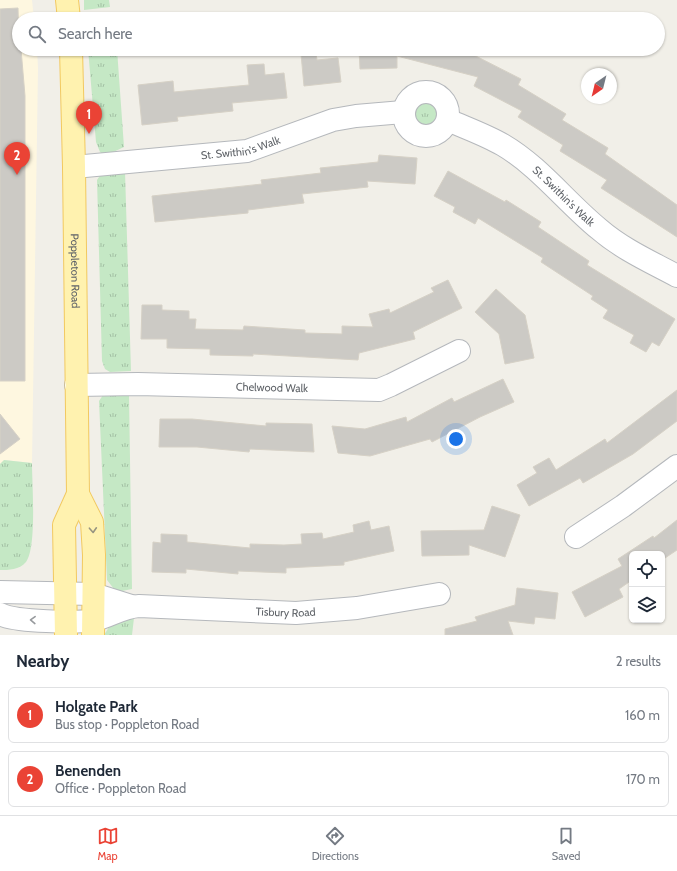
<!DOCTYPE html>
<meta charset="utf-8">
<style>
body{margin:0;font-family:Cabin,sans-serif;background:#f2f2f3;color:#1f2937}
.controls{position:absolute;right:12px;bottom:12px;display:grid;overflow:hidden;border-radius:6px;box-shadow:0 1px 3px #0004}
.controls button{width:36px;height:36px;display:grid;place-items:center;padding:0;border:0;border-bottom:1px solid #e0e1e3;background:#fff;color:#1f2937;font:20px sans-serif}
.compass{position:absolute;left:581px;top:68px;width:36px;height:36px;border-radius:50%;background:#fff;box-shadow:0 1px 3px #0004;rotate:215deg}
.you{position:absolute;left:456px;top:439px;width:14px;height:14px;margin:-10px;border:3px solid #fff;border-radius:50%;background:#1a73e8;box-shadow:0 0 0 6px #1a73e833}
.badge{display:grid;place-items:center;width:26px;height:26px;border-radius:50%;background:#ea4335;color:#fff;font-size:13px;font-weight:700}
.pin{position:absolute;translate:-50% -33px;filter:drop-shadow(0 1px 2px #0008)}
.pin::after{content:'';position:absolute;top:21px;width:14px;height:12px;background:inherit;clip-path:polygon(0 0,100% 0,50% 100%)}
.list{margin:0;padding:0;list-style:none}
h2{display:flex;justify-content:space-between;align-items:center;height:52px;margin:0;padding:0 16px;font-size:17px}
h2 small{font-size:13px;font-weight:400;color:#747a83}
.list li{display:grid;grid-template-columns:26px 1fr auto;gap:12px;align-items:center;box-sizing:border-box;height:56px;margin:0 8px 8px;padding:0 8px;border:1px solid #e0e1e3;border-radius:6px}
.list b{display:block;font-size:15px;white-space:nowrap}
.list p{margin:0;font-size:13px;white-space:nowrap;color:#747a83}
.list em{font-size:13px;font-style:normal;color:#747a83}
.icon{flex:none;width:22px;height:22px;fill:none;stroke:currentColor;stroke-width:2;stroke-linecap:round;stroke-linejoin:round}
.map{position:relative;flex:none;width:677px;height:635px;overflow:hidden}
.search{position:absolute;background:#fff;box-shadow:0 1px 3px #0004;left:12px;right:12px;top:12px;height:44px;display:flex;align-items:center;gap:10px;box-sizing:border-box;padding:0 14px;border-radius:22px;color:#747a83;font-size:15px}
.sheet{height:180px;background:#fff}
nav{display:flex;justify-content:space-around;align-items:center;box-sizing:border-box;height:56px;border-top:1px solid #e0e1e3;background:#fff;font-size:11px;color:#747a83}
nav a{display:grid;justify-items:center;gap:2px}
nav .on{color:#ea4335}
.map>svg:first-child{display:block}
.commercial{fill:#fef7e0}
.grass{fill:url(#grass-tufts)}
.building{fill:#cccac5;stroke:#d6d1c6}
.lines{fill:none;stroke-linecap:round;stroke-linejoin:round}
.minor-casing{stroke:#b5b8bc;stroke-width:24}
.major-casing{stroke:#f2c960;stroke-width:24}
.minor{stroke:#fff;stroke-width:22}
.major{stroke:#fff2af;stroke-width:22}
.oneway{stroke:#979581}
.oneway2{stroke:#979a9d}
.labels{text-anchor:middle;stroke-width:3;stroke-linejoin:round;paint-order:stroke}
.street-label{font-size:11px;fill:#5f6368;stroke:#fff}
</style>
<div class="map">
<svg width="677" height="635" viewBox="0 0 677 635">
<defs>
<pattern id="grass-tufts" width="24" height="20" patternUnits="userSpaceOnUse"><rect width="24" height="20" fill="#c5e8c5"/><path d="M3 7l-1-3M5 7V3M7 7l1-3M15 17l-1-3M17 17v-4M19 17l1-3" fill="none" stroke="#a3c0a4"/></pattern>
</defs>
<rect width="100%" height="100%" fill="#f1efe8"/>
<path class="commercial" d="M 0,0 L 32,0 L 34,19 L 19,19 L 19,49 L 37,49 L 38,68 L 32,463 L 5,460 L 0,464 Z"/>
<path class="grass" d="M 84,0 L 109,0 L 110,7 L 84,10 Z
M 88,49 L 117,49 L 124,147 L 105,156 L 100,152 L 96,142 Z
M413 113a14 14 0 1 1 28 0a14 14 0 1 1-28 0Z
M 125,171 L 131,371 L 110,372 L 105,369 L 102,361 L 97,180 L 101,174 Z
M 129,394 L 132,589 L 122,591 L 114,589 L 107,580 L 99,401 L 103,395 Z
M 4,460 L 32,463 C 32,483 37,548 26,562 C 19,570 9,570 0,570 L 0,464 Z
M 125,614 L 134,618 L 132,635 L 104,635 L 114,619 Z"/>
<path class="building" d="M 18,8 L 19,49 L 21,49 L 25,96 L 25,381 L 0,381 L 0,9 Z
M 359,49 L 462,49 L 521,79 L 518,85 L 566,114 L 562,120 L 608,148 L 605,154 L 677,205 L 677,237 L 601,188 L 607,180 L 560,151 L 563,145 L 518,117 L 522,111 L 474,86 L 478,77 L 397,56 L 397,68 L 360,69 Z
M 316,53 L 317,60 L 338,58 L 341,82 L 304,86 L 301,54 Z
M 264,64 L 265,75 L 284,73 L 287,98 L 232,103 L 233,111 L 177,117 L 178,121 L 142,125 L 138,85 L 173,81 L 174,92 L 249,85 L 247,65 Z
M 379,155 L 417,158 L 415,184 L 367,181 L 368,187 L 302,194 L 304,203 L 248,210 L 248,213 L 155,222 L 152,196 L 262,184 L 261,180 L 321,173 L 320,168 L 378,162 Z
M 448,171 L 505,202 L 506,200 L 541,222 L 538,227 L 589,261 L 587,265 L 675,319 L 659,346 L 652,342 L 646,352 L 630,343 L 634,335 L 603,318 L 608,310 L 591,299 L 593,296 L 541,262 L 543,258 L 478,218 L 475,224 L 453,212 L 455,207 L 434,196 Z
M 448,280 L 462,308 L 413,332 L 415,339 L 359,353 L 358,360 L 253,354 L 253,356 L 210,355 L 210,349 L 167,348 L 167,339 L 141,339 L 142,305 L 162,305 L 162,310 L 189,311 L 189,319 L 196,319 L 195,329 L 243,330 L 244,326 L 305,330 L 305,333 L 342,334 L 342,326 L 373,327 L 369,314 L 389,309 L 390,313 L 434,292 L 431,288 Z
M 496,289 L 525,315 L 534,358 L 505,364 L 499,334 L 475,312 Z
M 503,379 L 514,402 L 480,417 L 432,442 L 430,439 L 370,456 L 338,453 L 332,426 L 365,429 L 406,417 L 407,422 L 452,398 L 454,402 Z
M 677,390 L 677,421 L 633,454 L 583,483 L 580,478 L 529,506 L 517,485 L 537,473 L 533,467 L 549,458 L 556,470 L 605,439 L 607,443 Z
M 0,414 L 20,439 L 0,454 Z
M 160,419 L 192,419 L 266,426 L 266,423 L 312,424 L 314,452 L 250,449 L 249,452 L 197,447 L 159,447 Z
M 492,506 L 520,515 L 505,557 L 469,545 L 469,555 L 422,556 L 421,531 L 484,530 Z
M 677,520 L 677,550 L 662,560 L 662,554 L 632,554 L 632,580 L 619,589 L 623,597 L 585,617 L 572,592 L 622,566 L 618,559 L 653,536 L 654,538 Z
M 369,521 L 371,530 L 389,526 L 394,551 L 344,562 L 344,565 L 286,568 L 286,573 L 238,571 L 238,574 L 186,569 L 186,573 L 152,572 L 153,542 L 161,543 L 161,534 L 187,535 L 187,542 L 250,548 L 250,544 L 284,545 L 302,544 L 301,534 L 322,533 L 323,539 L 354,532 L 353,525 Z
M 517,588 L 558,593 L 555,619 L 535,617 L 534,624 L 508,621 L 513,635 L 445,635 L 445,629 L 477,621 L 475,617 L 515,605 Z"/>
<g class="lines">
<defs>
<g id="minor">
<circle cx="426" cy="114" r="22"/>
<path id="s1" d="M 448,120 C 466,128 486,135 503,145 C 539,166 567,203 599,229 C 622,249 651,262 677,276"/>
<path id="s2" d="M 74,167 L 247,151 L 333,120 L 356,116 L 403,112"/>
<path id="s3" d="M 76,385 L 138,384 L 379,390 L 391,385 L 459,351"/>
<path d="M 576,537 L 623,506 L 677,466"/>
<path d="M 0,592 L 93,594 L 131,606"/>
<path id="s4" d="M 0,614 C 15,622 78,623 95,620 C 110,616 123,607 139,606 L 296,613 L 357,608 L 439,594"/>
</g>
<g id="major">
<path d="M 67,0 L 69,19"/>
<path id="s5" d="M 71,49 L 74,167 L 78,494 L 92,522 L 94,555 L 93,635"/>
<path d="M 66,635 L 64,525 L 78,494"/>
</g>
</defs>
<use href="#minor" class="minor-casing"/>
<use href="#major" class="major-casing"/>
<use href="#minor" class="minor"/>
<use href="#major" class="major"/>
</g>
<defs><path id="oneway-chevron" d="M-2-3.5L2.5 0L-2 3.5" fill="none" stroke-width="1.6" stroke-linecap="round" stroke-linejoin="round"/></defs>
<use class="oneway" href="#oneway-chevron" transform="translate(93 530) rotate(87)"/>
<use class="oneway2" href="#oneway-chevron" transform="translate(33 620) rotate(-178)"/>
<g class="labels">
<g class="street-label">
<text dy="4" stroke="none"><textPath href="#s2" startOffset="168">St. Swithin's Walk</textPath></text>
<text dy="4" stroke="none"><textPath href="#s1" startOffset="140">St. Swithin's Walk</textPath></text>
<text dy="4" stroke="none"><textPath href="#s5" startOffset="222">Poppleton Road</textPath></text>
<text dy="4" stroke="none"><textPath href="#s3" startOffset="196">Chelwood Walk</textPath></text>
<text dy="4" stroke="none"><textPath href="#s4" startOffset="289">Tisbury Road</textPath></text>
</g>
</g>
</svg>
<div class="controls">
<button><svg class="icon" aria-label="locate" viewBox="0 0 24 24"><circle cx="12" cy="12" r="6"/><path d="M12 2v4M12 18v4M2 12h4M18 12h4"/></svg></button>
<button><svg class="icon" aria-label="layers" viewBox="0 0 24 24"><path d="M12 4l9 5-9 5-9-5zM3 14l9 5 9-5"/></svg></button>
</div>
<svg class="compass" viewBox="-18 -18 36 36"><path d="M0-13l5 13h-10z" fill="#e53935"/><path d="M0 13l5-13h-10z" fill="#747a83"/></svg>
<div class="you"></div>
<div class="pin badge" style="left:89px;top:134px">1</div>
<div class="pin badge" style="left:17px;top:175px">2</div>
<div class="search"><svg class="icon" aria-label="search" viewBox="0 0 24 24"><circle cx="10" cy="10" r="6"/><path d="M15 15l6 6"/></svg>Search here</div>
</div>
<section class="sheet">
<h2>Nearby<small>2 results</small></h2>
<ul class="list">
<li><span class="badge">1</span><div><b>Holgate Park</b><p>Bus stop · Poppleton Road</p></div><em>160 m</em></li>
<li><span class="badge">2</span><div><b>Benenden</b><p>Office · Poppleton Road</p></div><em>170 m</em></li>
</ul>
</section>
<nav>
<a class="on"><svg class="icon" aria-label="map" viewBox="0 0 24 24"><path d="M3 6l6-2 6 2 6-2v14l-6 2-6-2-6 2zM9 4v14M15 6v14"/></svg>Map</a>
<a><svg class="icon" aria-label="directions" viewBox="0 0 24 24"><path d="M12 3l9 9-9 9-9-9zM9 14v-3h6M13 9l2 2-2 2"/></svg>Directions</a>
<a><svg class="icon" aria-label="saved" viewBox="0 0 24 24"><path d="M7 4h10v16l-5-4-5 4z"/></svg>Saved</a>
</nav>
